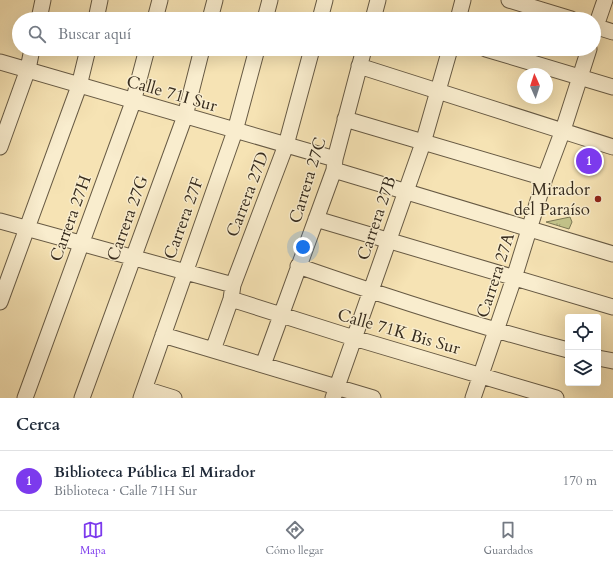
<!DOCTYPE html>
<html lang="es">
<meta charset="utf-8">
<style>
body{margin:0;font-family:Cardo,serif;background:#f6f6f7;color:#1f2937}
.controls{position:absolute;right:12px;bottom:12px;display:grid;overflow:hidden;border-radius:4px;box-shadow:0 4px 16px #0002}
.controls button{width:36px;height:36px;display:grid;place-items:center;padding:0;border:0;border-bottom:1px solid #e0e1e3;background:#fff;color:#1f2937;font:20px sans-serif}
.compass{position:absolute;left:517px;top:68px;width:36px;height:36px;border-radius:50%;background:#fff;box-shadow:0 4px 16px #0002;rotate:357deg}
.you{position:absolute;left:303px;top:247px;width:14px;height:14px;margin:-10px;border:3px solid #fff;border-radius:50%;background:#1a73e8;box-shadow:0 0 0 6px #1a73e833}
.badge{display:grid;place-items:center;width:26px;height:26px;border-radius:50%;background:#7c3aed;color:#fff;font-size:13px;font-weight:700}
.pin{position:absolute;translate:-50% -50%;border:2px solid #fff;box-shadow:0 1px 4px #0006}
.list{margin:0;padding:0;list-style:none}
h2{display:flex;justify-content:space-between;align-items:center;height:52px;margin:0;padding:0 16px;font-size:17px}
h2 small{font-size:13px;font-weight:400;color:#747a83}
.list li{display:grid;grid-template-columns:26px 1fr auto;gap:12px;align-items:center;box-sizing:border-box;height:60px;padding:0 16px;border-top:1px solid #e0e1e3}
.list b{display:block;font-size:15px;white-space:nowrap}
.list p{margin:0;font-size:13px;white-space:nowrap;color:#747a83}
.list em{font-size:13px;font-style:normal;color:#747a83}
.icon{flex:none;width:22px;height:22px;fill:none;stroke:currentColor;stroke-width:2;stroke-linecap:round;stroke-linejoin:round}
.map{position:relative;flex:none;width:613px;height:398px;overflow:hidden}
.search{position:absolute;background:#fff;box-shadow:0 4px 16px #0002;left:12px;right:12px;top:12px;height:44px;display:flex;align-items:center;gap:10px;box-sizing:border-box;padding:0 14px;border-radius:22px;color:#747a83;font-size:15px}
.sheet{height:112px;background:#fff}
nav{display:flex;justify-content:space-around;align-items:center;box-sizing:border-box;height:56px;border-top:1px solid #e0e1e3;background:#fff;font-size:11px;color:#747a83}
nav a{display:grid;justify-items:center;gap:2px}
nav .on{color:#7c3aed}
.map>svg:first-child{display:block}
.grass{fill:url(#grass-tufts);stroke:#7c7754}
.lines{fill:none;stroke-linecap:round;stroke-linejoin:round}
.minor-casing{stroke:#675a44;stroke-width:17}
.minor{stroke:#f9edce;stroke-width:15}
.poi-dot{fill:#8f2418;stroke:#f9edce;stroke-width:1.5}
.labels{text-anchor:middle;stroke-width:3;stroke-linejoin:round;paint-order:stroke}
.street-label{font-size:17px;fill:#372c1e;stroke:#f9edce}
.poi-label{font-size:17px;fill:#372c1e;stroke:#f9edce;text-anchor:end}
</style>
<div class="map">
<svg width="613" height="398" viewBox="0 0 613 398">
<defs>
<pattern id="grass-tufts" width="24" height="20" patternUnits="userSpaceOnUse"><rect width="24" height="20" fill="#c2c289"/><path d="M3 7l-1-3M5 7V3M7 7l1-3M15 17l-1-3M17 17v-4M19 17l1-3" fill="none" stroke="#9e9e6f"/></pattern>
</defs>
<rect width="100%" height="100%" fill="#f6e3b4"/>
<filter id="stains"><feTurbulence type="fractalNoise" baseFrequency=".005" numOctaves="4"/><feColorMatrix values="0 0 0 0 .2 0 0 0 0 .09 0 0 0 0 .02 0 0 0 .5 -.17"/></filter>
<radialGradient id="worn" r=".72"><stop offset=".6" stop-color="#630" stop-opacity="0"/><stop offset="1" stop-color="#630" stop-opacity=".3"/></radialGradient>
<path class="grass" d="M 570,217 L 572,222 L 569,229 L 546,222 Z"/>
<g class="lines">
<defs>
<path id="minor" d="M 509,0 L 571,19
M 39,19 L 43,0
M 96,19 L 100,0
M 155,19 L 160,0
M 210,19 L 215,0
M 265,19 L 270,0
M 320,19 L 325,0
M 373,19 L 378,0
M 458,19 L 463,0
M 594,26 L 613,32
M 594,32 L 605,0
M 486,49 L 613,87
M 0,62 L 335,159
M 359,66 L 613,147
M 345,119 L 545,178
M 0,147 L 28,69 L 32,49
M 334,170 L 613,254
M 316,219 L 613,307
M 0,221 L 233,285
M 298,266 C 387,297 476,326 568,350
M 231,299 L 354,338 L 556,398
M 0,302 L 79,86 L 88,49
M 163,335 L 373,398
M 213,350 L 231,299 L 233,285 L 286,145 L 312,49
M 598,358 L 613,361
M 263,365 L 334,170 L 335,159 L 364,49
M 145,389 L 174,398
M 25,398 L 133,102 L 147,49
M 82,398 L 185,116 L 202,49
M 141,398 L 235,131 L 257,49
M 333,398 L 423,143 L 450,49
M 473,398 L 514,278 L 545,178 L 563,130 L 589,49"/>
</defs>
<use href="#minor" class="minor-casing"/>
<use href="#minor" class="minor"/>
</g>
<circle class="poi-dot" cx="598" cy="199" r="4"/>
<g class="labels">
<g class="street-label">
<text transform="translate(172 93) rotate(16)" y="6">Calle 71I Sur</text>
<text transform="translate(307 180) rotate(-73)" y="6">Carrera 27C</text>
<text transform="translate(247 194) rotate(-69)" y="6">Carrera 27D</text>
<text transform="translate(70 218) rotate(-70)" y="6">Carrera 27H</text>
<text transform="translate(127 218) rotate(-70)" y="6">Carrera 27G</text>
<text transform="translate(183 218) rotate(-70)" y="6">Carrera 27F</text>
<text transform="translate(376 218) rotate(-71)" y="6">Carrera 27B</text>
<text transform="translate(495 275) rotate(-72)" y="6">Carrera 27A</text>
<text transform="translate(399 331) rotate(16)" y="6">Calle 71K Bis Sur</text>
</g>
<g class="poi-label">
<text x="590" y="195">Mirador<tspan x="590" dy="20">del Paraíso</tspan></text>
</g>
</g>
<rect width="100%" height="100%" filter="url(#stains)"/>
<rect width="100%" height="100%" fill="url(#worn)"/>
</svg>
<div class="controls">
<button><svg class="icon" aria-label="locate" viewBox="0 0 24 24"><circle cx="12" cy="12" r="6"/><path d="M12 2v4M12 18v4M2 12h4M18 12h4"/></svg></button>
<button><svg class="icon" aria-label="layers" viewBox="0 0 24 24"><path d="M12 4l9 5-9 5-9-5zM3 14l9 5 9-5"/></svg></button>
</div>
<svg class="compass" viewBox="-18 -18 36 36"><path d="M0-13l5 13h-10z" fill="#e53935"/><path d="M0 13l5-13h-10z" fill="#747a83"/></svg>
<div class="you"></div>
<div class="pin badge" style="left:589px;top:161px">1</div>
<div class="search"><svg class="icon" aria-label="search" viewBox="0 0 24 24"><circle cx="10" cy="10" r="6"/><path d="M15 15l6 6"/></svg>Buscar aquí</div>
</div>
<section class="sheet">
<h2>Cerca<small></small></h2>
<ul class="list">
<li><span class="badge">1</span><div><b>Biblioteca Pública El Mirador</b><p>Biblioteca · Calle 71H Sur</p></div><em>170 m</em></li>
</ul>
</section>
<nav>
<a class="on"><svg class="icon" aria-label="map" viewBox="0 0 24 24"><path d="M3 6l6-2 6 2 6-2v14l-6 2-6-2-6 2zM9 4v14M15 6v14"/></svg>Mapa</a>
<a><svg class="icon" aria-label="directions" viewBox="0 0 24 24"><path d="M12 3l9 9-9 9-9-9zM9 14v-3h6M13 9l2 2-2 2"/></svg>Cómo llegar</a>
<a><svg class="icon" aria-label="saved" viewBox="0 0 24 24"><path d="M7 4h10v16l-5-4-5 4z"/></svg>Guardados</a>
</nav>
